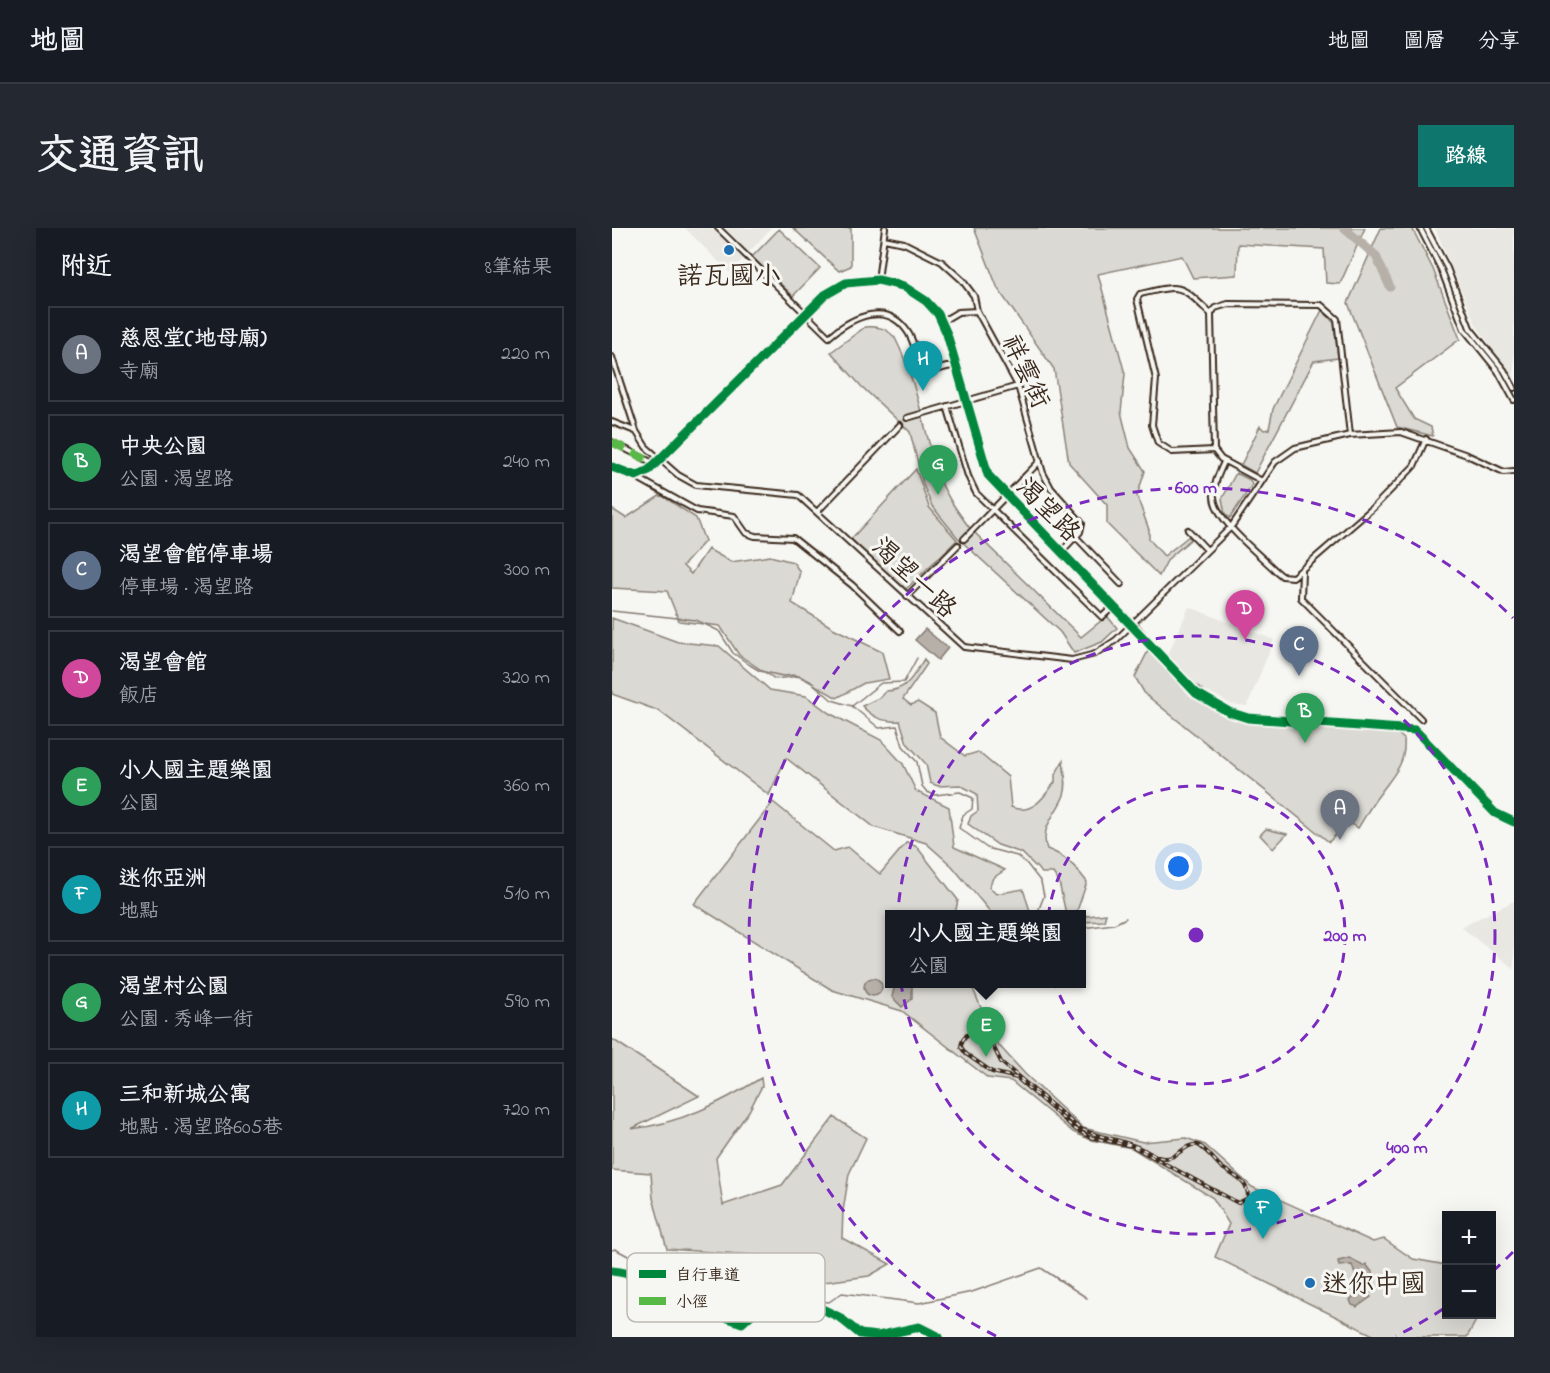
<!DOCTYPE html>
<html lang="zh-TW">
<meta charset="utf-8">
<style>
body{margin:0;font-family:"Indie Flower","LXGW WenKai TC",sans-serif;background:#242831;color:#f1f3f6}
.controls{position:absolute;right:18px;bottom:18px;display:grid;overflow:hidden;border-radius:0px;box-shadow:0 6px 24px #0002}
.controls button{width:54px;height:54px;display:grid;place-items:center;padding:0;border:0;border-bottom:2px solid #363941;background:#171b24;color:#f1f3f6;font:30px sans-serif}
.you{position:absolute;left:567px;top:639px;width:21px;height:21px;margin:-15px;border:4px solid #fff;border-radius:50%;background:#1a73e8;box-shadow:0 0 0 9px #1a73e833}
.badge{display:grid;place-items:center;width:39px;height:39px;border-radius:50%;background:#0f766e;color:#fff;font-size:20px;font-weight:700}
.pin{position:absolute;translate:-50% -50px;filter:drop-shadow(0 2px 3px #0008)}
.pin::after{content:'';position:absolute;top:32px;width:21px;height:18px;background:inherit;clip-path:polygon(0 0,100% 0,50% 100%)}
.popup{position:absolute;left:273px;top:682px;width:201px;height:78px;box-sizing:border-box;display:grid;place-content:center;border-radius:0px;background:#171b24;filter:drop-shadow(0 2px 4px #0005);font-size:20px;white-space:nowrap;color:#9ea1a6}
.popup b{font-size:22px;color:#f1f3f6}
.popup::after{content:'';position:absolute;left:50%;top:100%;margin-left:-12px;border:12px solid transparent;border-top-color:#171b24}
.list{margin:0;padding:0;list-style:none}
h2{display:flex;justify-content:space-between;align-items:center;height:78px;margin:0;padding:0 24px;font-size:26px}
h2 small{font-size:20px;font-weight:400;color:#9ea1a6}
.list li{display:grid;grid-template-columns:39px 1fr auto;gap:18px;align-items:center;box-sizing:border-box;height:96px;margin:0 12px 12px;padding:0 12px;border:2px solid #363941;border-radius:0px}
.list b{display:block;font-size:22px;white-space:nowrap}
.list p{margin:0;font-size:20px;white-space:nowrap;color:#9ea1a6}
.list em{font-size:20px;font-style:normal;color:#9ea1a6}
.map{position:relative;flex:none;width:902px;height:1109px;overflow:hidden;border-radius:0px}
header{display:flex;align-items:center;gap:36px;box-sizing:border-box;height:84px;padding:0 30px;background:#171b24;border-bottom:2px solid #363941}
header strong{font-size:28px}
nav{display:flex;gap:33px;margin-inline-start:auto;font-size:21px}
.intro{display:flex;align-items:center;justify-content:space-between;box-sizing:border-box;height:144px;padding:0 36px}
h1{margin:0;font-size:42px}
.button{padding:15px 27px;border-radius:0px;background:#0f766e;color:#fff;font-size:21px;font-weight:700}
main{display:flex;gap:36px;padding:0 36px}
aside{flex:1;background:#171b24;border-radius:0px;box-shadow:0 6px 24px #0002}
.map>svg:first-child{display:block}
.built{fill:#e8e7e2}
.green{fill:#dad9d3;stroke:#8a8278;stroke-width:1.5}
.water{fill:#b6b0a9;stroke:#857a71;stroke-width:1.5}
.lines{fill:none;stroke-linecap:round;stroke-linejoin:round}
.stream{stroke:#857a71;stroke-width:1.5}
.river{stroke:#b6b0a9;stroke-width:9}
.street-casing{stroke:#3b2a1e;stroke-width:8}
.secondary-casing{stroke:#3b2a1e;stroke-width:10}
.street{stroke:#f6f6f2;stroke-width:4}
.secondary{stroke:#f6f6f2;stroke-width:6}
.rail-casing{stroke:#3b2a1e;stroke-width:4}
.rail{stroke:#f6f6f2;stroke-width:1.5;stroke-dasharray:4.5;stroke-linecap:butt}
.quiet{stroke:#58b947;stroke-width:8;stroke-dasharray:15 8;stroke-linecap:butt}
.cycleway-casing{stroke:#f6f6f2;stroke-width:13}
.cycleway{stroke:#00873e;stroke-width:9}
.ring{fill:none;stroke:#7b2cbf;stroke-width:3;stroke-dasharray:10 8}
.poi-dot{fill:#1f6fb2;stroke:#f6f6f2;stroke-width:2}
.labels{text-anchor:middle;stroke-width:6;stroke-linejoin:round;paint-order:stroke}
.poi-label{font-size:26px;fill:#3b2a1e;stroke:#f6f6f2}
.street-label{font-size:26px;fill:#3b2a1e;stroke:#f6f6f2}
.key{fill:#f6f6f2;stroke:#beb9b2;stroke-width:1.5}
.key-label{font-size:16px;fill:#3b2a1e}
.centre{fill:#7b2cbf;stroke:#f6f6f2;stroke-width:3}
.ring-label{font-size:18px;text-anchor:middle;font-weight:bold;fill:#7b2cbf;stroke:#f6f6f2;stroke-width:6;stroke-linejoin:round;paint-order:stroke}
</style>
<header>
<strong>地圖</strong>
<nav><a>地圖</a><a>圖層</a><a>分享</a></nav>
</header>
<div class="intro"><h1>交通資訊</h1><a class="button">路線</a></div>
<main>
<aside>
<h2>附近<small>8筆結果</small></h2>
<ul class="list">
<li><span class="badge" style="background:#6b7280">A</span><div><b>慈恩堂(地母廟)</b><p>寺廟</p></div><em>220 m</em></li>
<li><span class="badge" style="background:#2e9e5b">B</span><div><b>中央公園</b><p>公園 · 渴望路</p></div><em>240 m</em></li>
<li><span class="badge" style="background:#5c6f8a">C</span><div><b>渴望會館停車場</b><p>停車場 · 渴望路</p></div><em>300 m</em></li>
<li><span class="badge" style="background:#d1479c">D</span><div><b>渴望會館</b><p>飯店</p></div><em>320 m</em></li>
<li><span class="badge" style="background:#2e9e5b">E</span><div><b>小人國主題樂園</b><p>公園</p></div><em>360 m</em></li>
<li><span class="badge" style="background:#0f9aa8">F</span><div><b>迷你亞洲</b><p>地點</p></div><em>510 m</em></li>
<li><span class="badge" style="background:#2e9e5b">G</span><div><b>渴望村公園</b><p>公園 · 秀峰一街</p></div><em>590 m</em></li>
<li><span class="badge" style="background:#0f9aa8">H</span><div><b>三和新城公寓</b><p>地點 · 渴望路605巷</p></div><em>720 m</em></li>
</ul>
</aside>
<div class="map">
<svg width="902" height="1109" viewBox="0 0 902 1109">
<rect width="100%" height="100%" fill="#f6f6f2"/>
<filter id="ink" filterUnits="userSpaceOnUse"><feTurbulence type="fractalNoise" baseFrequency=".0167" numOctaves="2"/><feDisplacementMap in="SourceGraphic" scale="12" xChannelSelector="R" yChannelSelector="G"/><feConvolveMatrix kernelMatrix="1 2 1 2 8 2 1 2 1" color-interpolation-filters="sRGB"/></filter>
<g filter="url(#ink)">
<path class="built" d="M 73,0 L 159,0 L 118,45 Z
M 823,0 L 902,0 L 902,152 L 864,97 Z
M 577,379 L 662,412 L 635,478 L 619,476 L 582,456 L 556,427 Z
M 902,673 L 902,741 L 849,699 Z"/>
<path class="green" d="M 181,0 L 239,0 L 239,38 L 227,43 Z
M 362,0 L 753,0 L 728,56 L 714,55 L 712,21 L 626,16 L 625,47 L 581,50 L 570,28 L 486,46 L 513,146 L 509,184 L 518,220 L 533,243 L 525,268 L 537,302 L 537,311 L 552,328 L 577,308 L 579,311 L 556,331 L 547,348 L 495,296 L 495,277 L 457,235 L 442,141 L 386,61 Z
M 769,0 L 800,0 L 821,41 L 848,111 L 783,160 L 802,191 L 819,199 L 821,208 L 785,199 L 736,75 Z
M 167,1 L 208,40 L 181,68 L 140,29 Z
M 710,82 L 722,95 L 726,130 L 702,133 L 643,245 L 629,237 L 648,198 L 652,202 L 657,201 L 661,181 Z
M 253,99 C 266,98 275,100 283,110 C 306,155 312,205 328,252 C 335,269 346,284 357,299 L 469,409 L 495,388 L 505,400 L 490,414 L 462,425 L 448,404 L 346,310 L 320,278 L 311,256 L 298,204 L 249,158 L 219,124 Z
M 304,241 L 317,279 L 345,312 L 293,362 L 239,311 Z
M 624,245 L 638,252 L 640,257 L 618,290 L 613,286 L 610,271 Z
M 49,267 L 84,290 L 93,313 L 71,338 L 79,346 L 96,321 L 119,334 L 158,328 L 181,334 L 188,344 L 180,375 L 221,400 L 270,424 L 277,451 L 252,455 L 225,470 L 188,448 L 163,451 L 127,427 L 108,398 L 67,393 L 55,363 L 0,360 L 0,281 L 14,290 Z
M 0,390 L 66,414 L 107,418 L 158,462 L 194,468 L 217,485 L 269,512 L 291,536 L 304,563 L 337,579 L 342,619 L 393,642 L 381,650 L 377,659 L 384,666 L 411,661 L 419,686 L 380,686 L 340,638 L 314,615 L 262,599 L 174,530 L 157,567 L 47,483 L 0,466 Z
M 537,421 L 582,466 L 620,488 L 786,506 L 792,511 C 794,537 781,547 767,567 C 759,577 753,589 746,600 L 736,594 L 717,614 L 533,466 L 523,449 Z
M 312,431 L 315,436 L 291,471 L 299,477 L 306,474 L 323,485 L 328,509 L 353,528 L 366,524 L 396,549 L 399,579 C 420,588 432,569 443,554 L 443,547 L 451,533 C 452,544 456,556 452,567 C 445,586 427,599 435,621 C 454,628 463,638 475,654 L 465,683 L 475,688 L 494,686 L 492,693 L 470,694 L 470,686 L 454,686 L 447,654 L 441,645 L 430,645 L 410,625 L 386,617 L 356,596 L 359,588 L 366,583 L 365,566 L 348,557 L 326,558 L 318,555 L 314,536 L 295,515 L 288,493 C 271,494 261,490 250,478 L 267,470 L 274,463 C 296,462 301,448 312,431 Z
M 161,574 L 222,623 L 236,619 L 268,646 L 295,614 L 305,619 L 346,672 L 343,686 L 278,686 L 278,756 L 359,756 L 383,813 L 413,846 L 471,900 L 531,914 L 574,910 L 593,917 L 640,959 L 761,1014 L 772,1011 L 801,1031 L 834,1037 L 834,1086 L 867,1087 L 855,1109 L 765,1109 L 603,1029 L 617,996 L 601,970 L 520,920 L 479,912 L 461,904 L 399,853 L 376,850 L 290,783 L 220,762 L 82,676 Z
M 654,601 L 675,606 L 661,621 L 648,607 Z
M 0,811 L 87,868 L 19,901 C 67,896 109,875 149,850 L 150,858 L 137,883 L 104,930 L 111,977 L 170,957 L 222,889 L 254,910 L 237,946 L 231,983 L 230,1010 L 278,1036 L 257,1048 L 205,1055 L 156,1028 L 55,1021 L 41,970 L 39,945 L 0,942 Z"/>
<path class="water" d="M 313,401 L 336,420 L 326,432 L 303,412 Z
M252 759a9 9 0 1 1 18 0a9 9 0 1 1-18 0Z
M 283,756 L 300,756 L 300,771 L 290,779 L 280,769 Z
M 738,1030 L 751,1038 L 754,1036 L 763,1048 L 760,1064 L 755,1066 L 759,1069 L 745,1079 L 740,1077 L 738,1072 L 748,1062 L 740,1037 L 727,1038 L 726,1033 Z"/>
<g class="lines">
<path class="stream" d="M 0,383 L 84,392 L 107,403 L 121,425 L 138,437 L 148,443 L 171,448 L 183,447 L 198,453 L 220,472 L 240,478 L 267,500 L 285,498 L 291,518 L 305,534 L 310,558 L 315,564 L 323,567 L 348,564 L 361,570 L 360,581 L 351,587 L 347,600 L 375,620 L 405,628 L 415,636 L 429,654 L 432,668 L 425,686
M 240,478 L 269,455 L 292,454 L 305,430
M 470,700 L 502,696 L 514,690
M 0,1022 L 3,1021 L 33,1037 L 47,1026 L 72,1031 L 99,1045 L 128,1032 L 138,1043 L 148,1065 C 172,1049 190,1049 207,1073 L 217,1074 L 230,1065 L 307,1075 L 360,1064 L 429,1040 L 475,1070"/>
<path class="river" d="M 732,0 L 764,28 L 778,59"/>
<defs>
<path id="street" d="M 106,0 L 217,109 C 240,89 276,71 297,106 C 303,117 307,132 311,145 L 343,137
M 808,0 L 829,41 L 852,101 L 886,143 L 902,172
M 814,0 L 835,40 L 858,100 L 892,142 L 902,160
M 272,11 L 292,15 L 330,34 L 350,52 L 362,68 L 365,83 L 406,158 L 431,245 L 439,260 L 470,295 L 468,304 L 450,323
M 266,52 L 273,0
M 599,86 C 567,56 571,56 528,66 L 525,71 L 544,151 L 540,197 L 546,215 L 560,224 L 602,222
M 599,86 L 603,80 L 616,76 L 709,77 L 725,91 L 738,207
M 599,86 L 602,222 L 609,231 L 650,253
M 329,94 L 346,84 L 365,83
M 0,129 L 24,203 L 34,219 L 66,247 L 84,257 L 186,267 L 352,419 L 460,432 L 483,426 L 504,412 L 619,299 L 663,234 L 683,220 L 738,207 L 789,204 L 855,227 L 892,244 L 902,243
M 354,173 L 406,158
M 335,178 L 356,248 L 364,265 L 490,389 L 503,377
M 295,190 L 354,173
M 0,194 L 23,203
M 0,214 L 43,236
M 612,234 C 607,245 601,257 602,269 C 603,292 648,327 664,343 L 670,348 L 681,349 L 762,279 L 802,238 L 814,211
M 0,239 L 24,248 L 37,242 L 213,67 L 234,55 L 266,52 L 291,58 L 314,73 L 326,86 L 335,106 L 376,247 L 521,396
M 24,249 L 85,283 L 122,288 L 134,305 L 143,308 L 181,310 L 240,357 L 288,403
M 205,284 L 288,197
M 576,302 L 595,322
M 464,309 L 509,356
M 352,311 L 428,233
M 690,344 L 689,370 L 809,491
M 295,368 L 346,317
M 0,1043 C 21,1045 30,1049 40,1069 L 61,1070 L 130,1095 L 162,1066 L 175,1064 L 227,1089 L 248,1106 L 266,1108 L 307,1099 L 327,1109"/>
<path id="secondary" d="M 521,396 C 556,437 583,473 636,490 L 803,502 L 883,585 L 902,594"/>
</defs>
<use href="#street" class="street-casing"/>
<use href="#secondary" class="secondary-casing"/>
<use href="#street" class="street"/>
<use href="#secondary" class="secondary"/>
<defs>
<path id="rail" d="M 370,802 L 376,808 L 389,834 L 467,900 C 487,910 510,911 530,921 C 537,924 545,930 552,930 C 566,931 572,915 586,917 C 596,923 600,930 608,938 C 620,948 637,952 636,970 L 626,975 L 520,918 L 477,909 L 463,901 L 405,850 L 380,844 L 354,826 L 349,819 C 350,807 359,803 370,802 Z"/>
</defs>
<use href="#rail" class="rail-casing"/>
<use href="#rail" class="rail"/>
<path class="quiet" d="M 0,214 L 43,236"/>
<defs>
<path id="cycleway" d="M 0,239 L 24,248 L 37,242 L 213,67 L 234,55 L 266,52 L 291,58 L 314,73 L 326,86 L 335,106 L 376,247 L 584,465 L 617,484 L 636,490 L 803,502 L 883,585 L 902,594
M 0,1043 C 21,1045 30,1049 40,1069 L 61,1070 L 130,1095 L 162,1066 L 175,1064 L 227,1089 L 248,1106 L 266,1108 L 307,1099 L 327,1109"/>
</defs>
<use href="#cycleway" class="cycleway-casing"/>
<use href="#cycleway" class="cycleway"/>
</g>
</g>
<g class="ring">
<circle cx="584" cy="707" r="149"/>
<circle cx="584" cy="707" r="299"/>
<path d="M901 1024A448 448 0 0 1 881 1043M831 1081A448 448 0 0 1 784 1108M384 1108A448 448 0 1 1 901 390"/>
</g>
<g class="poi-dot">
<circle cx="117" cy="22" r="6"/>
<circle cx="698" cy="1055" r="6"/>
</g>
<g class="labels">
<g class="poi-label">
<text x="117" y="56">諾瓦國小</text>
<text x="710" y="1064" text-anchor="start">迷你中國</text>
</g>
<g class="street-label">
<text transform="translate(415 143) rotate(65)" y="9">祥雲街</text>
<text transform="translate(437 281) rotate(45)" y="9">渴望路</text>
<text transform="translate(303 349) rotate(43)" y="9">渴望一路</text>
</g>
</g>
<rect x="15" y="1025" width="198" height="69" rx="9" class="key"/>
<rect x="27" y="1042" width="27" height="8" fill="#00873e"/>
<rect x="27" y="1069" width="27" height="8" fill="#58b947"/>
<g class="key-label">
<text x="64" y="1052">自行車道</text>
<text x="64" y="1079">小徑</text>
</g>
<circle cx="584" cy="707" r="9" class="centre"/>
<g class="ring-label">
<text x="584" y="265">600 m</text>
<text x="733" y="713">200 m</text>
<text x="795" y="925">400 m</text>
</g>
</svg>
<div class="controls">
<button>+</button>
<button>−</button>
</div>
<div class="you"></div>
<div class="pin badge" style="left:728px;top:612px;background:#6b7280">A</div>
<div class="pin badge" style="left:693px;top:515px;background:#2e9e5b">B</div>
<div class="pin badge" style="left:687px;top:448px;background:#5c6f8a">C</div>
<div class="pin badge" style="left:633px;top:412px;background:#d1479c">D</div>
<div class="pin badge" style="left:374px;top:829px;background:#2e9e5b">E</div>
<div class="popup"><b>小人國主題樂園</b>公園</div>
<div class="pin badge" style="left:651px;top:1011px;background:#0f9aa8">F</div>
<div class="pin badge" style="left:326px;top:267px;background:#2e9e5b">G</div>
<div class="pin badge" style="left:311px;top:163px;background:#0f9aa8">H</div>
</div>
</main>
